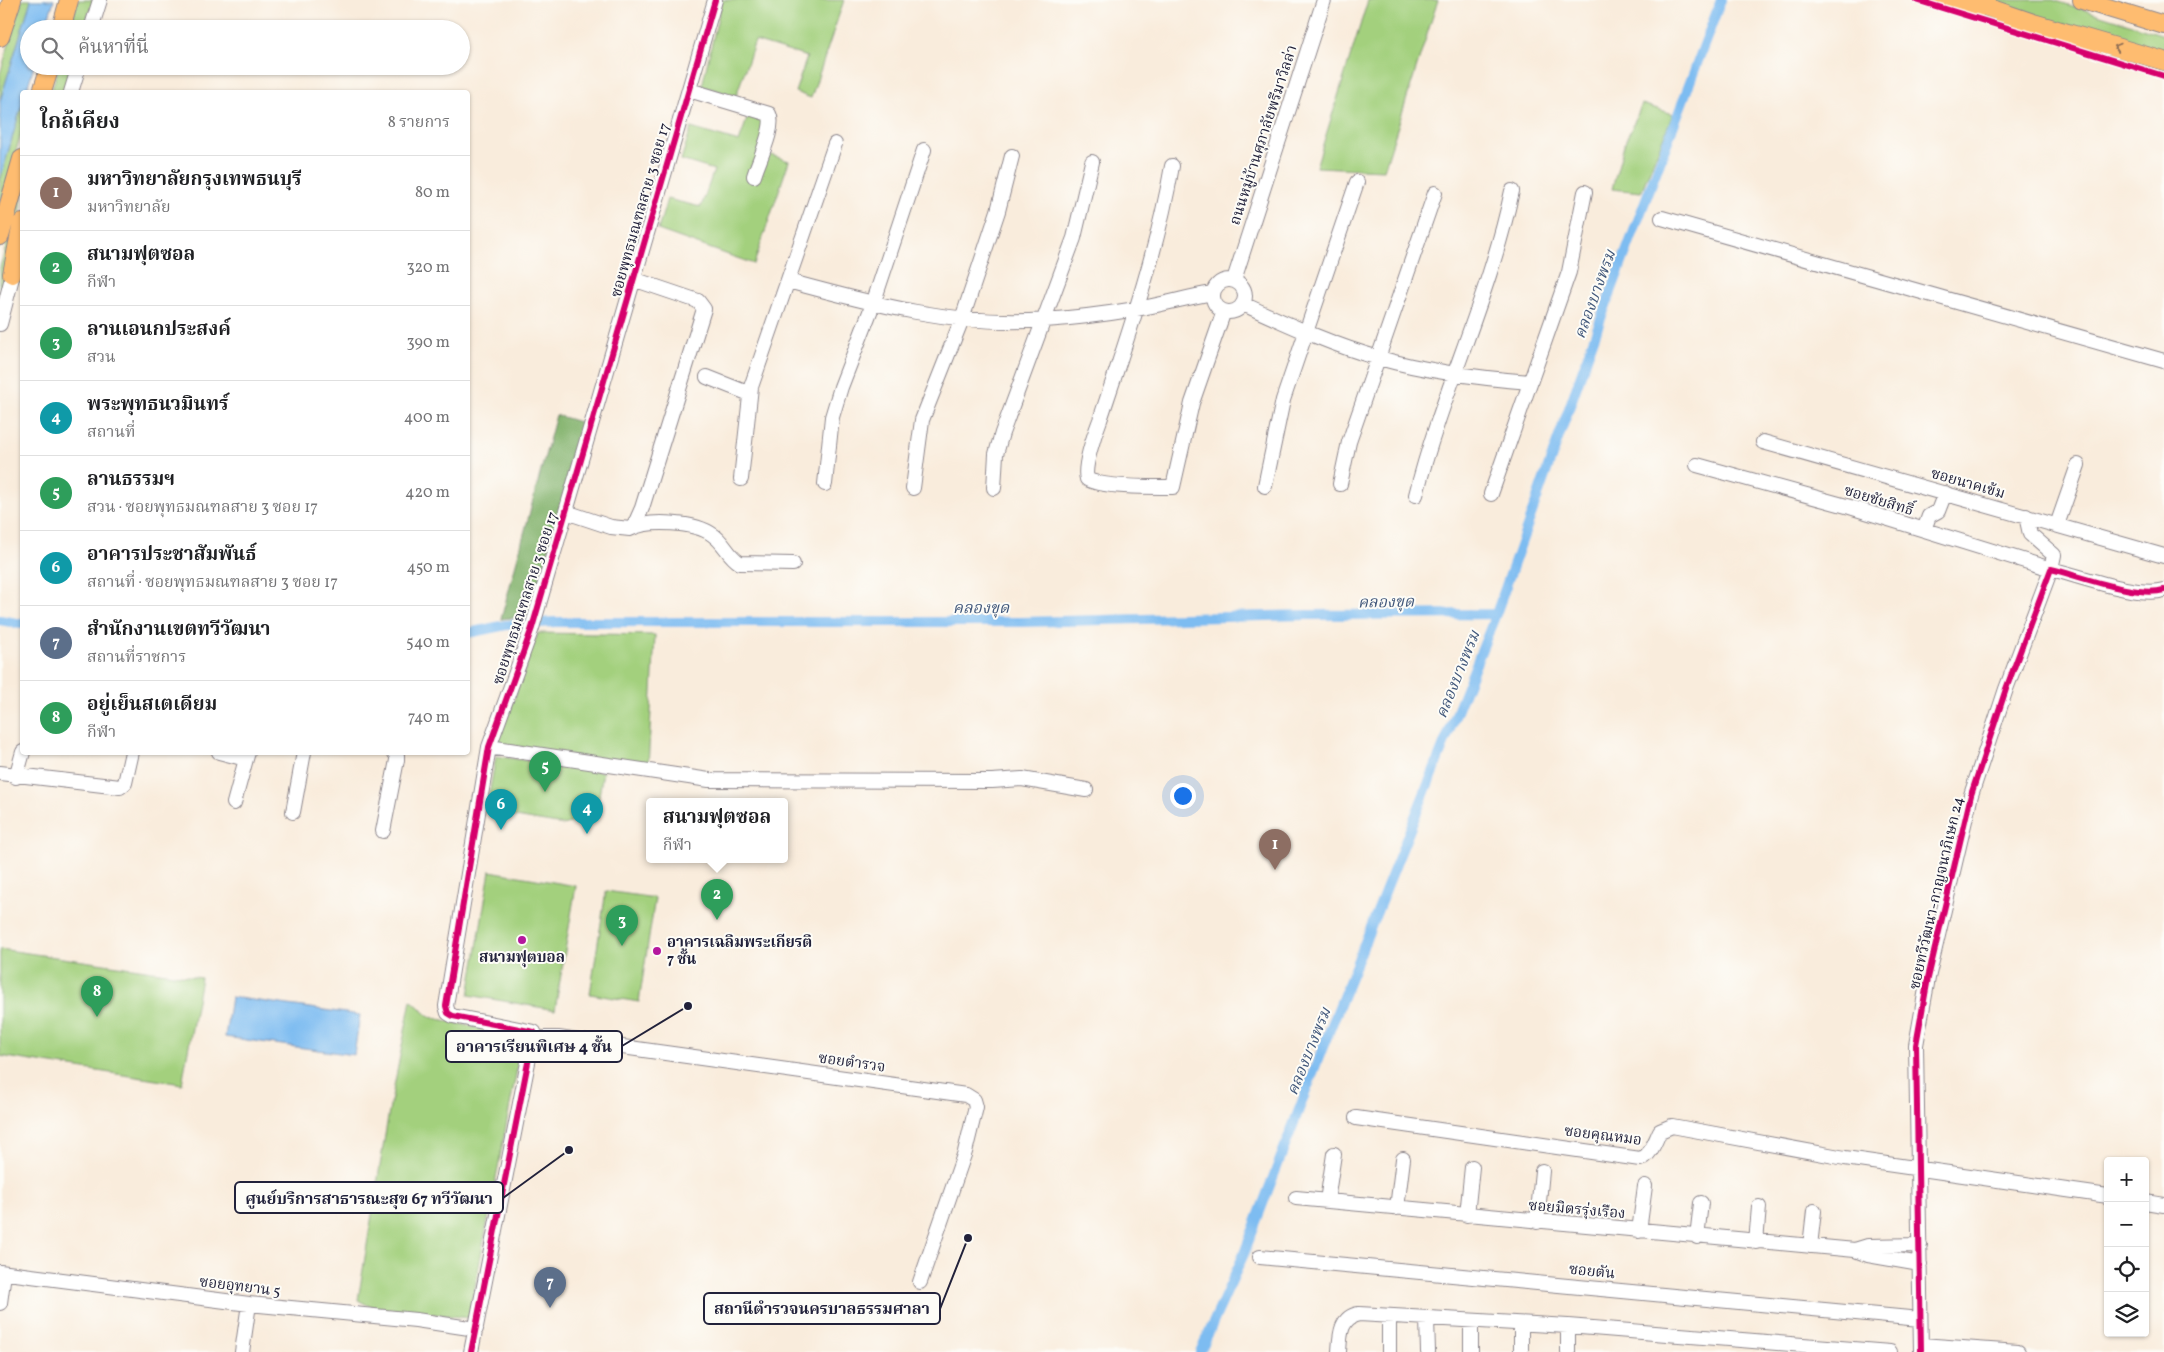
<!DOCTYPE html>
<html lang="th">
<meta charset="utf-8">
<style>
body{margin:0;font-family:Vollkorn,"Noto Serif Thai",serif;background:#f6f6f6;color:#202124}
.controls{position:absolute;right:15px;bottom:15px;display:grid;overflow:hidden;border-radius:5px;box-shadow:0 1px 4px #0004}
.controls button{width:45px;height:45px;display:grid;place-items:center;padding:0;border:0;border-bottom:1px solid #e0e0e0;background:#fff;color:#202124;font:25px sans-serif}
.you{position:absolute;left:1182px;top:795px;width:18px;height:18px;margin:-12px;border:4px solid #fff;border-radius:50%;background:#1a73e8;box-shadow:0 0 0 8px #1a73e833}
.badge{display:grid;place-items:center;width:32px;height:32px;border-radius:50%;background:#b5179e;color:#fff;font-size:16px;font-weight:700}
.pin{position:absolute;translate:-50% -41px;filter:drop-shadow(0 1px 2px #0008)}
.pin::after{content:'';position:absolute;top:26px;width:18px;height:15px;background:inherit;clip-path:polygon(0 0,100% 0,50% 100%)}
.popup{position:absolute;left:646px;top:798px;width:142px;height:65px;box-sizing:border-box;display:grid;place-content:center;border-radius:5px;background:#fff;filter:drop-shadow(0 1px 4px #0005);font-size:16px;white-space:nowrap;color:#757577}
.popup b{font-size:19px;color:#202124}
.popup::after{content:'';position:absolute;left:50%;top:100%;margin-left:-10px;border:10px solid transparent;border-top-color:#fff}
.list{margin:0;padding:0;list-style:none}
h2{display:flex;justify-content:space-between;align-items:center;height:65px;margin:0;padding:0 20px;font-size:21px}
h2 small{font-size:16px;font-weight:400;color:#757577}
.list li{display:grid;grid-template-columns:32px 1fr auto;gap:15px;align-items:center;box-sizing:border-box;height:75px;padding:0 20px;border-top:1px solid #e0e0e0}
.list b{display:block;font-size:19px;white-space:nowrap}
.list p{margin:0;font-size:16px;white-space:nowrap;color:#757577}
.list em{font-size:16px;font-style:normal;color:#757577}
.icon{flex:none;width:28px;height:28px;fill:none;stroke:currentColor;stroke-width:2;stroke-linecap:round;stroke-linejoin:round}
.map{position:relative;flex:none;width:2164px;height:1352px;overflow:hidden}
.search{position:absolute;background:#fff;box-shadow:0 1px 4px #0004;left:20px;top:20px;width:450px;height:55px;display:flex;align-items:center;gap:12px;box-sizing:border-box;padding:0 18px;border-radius:28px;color:#757577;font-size:19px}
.panel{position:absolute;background:#fff;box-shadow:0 1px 4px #0004;left:20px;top:90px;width:450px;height:665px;border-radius:5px}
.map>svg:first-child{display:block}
.green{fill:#a3d07d;stroke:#62795c}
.forest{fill:#82b26c;stroke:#526a54}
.water{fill:#7dbcf1;stroke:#506f96}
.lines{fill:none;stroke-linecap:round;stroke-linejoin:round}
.canal{stroke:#7dbcf1;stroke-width:10}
.minor-casing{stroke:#8e878c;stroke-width:16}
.major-casing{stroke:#8e878c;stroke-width:20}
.minor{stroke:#fff;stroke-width:14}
.major{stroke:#febc70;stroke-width:18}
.cycleway-casing{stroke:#fdfcf7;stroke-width:9}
.cycleway{stroke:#d6006c;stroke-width:6}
.oneway{stroke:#906f56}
.poi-dot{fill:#b5179e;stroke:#fdfcf7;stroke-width:2}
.labels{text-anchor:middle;stroke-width:4;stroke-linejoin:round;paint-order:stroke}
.street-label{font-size:15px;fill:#22223b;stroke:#fdfcf7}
.poi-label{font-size:15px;font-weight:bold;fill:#22223b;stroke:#fdfcf7;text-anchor:start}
.water-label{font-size:16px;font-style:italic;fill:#42587b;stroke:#fdfcf7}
.leader{fill:none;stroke:#22223b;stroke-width:2}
.callout-dot{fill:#22223b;stroke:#fdfcf7;stroke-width:2}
.callout{fill:#fdfcf7;stroke:#22223b;stroke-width:2}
.callout-label{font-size:16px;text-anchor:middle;font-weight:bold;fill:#22223b}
</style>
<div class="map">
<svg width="2164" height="1352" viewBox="0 0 2164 1352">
<rect width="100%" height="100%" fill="#fdfcf7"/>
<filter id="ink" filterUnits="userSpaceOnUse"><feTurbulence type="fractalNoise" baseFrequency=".02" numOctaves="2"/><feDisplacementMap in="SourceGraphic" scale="10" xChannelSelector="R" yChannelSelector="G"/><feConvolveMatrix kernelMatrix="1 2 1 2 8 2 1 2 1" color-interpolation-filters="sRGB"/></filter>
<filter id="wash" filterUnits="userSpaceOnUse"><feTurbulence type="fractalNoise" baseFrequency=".0096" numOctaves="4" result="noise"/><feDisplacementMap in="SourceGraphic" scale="20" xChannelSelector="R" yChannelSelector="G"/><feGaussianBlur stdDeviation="1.12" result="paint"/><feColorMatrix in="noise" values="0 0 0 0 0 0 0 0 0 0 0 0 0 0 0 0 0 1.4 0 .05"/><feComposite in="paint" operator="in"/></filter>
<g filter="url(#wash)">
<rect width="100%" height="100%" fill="#f9ecdc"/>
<path class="green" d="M 22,0 L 31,0 L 0,101 L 0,74 Z
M 78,0 L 93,0 L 84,29 L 70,29 Z
M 722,0 L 844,0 L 811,98 L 795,92 L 807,57 L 755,41 L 736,96 L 702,86 Z
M 1368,0 L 1438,0 L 1384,170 L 1316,167 Z
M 1986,0 L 2053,0 L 2164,35 L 2164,55 Z
M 59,66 L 73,66 L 65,92 L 51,92 Z
M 22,104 L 22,130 L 0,206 L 0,180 Z
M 1642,104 L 1673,114 L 1641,192 L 1612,189 L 1624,145 Z
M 748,116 L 774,125 L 765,153 L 789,161 L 754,264 L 658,230 L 667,199 L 701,207 L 714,170 L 681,160 L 691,128 L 739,142 Z
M 22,190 C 22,226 10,262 0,297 L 0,267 Z
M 538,633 L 655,635 L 648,768 L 498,743 Z
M 496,756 L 603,772 L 596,814 L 563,825 L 486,812 Z
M 490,871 L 576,886 L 555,1010 L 469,995 Z
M 606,891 L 655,898 L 639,1002 L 590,994 Z
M 0,949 L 201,978 L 182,1084 L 0,1056 Z
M 411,1000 L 430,1017 L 523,1038 L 469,1318 L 371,1307 L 358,1300 L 388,1117 Z"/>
<path class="forest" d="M 556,415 L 586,424 L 529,616 L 501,619 Z"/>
<path class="water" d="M 31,0 L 54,0 L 45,29 L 29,29 L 29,66 L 34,66 L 26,92 L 22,92 L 22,104 L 0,180 L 0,101 Z
M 231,997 L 360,1015 L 354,1055 L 225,1037 Z"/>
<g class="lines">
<path class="canal" d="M 0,620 L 22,624
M 468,633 L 506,625 L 555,622 L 1021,622 L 1307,615 L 1496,614
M 1200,1352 L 1243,1256 L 1321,1052 L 1496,614 L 1600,321 L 1721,0"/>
</g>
</g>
<g filter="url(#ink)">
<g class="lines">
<defs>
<path id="minor" d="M 91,29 L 100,0
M 689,90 L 769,114 C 776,126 758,162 754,176
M 71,92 L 79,66
M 1172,166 C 1157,253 1128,336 1100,420 C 1095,433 1083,467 1087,479 C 1102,488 1154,487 1173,487 L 1192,403 L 1224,311
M 1662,218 L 2164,361
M 633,279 L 698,301 L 704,309 L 642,508 L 634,526
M1213 296a16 16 0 1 1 32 0a16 16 0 1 1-32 0Z
M 1234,280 L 1324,0
M 788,281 C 872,304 957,327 1045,320 C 1075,318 1106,314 1136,309 C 1162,305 1187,297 1213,293
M 1243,304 C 1287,324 1332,345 1379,358 C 1428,372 1478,378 1530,382
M 0,324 L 15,266
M 707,377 L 750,394
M 1763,442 L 2164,556
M 1697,465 L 1850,507 L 2051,569 L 2054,555 L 2030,534 L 2026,516
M 741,479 L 751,387 L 835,144
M 825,484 L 832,417 L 841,387 L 873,304 L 924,150
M 1340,484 L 1349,442 L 1435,193
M 1265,486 L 1283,400 L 1357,182
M 913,488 L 922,420 L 962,319 L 998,211 L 1012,156
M 994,488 L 996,454 L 1002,433 L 1074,238 L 1092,162
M 1491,494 L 1569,272 L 1585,192
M 1416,495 C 1442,392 1490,295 1512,191
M 566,512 L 611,527 L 630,529 C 648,519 696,522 713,535 C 724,542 728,556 740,563 L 793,564
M 2057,525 L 2078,465
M 1924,530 L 1929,516 L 1938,511 L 1945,493
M 489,747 L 709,780 L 992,781 L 1022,779 L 1086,790
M 219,752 L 246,759 L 248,752
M 0,773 L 120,787 L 125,783 L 132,752
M 16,777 L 23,752
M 234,803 L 246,759
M 293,812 L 304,752
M 383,831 L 397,760 L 397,755 L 394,752
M 533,1038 L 558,1038 L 966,1095 L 974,1100 L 976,1107 L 965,1152 L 920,1282
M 1356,1118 L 1640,1159 C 1651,1156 1655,1141 1660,1131 L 1672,1126 L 1845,1158 L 2108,1196
M 1296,1198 L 1855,1250 L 1868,1255 L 1920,1264
M 1327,1201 L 1334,1154
M 2145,1202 L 2164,1205
M 1397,1208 L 1403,1159
M 1467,1215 L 1472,1167
M 1537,1222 L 1542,1171
M 1639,1231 L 1645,1186
M 1697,1237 L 1701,1203
M 1756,1242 L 1759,1207
M 1810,1246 L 1814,1211
M 1855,1250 L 1868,1246 L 1920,1245
M 1260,1257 L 1920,1319
M 0,1272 L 249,1304 L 416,1320 L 476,1329
M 0,1303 L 4,1273
M 1389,1316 L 1389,1352
M 1427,1318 L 1428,1352
M 1471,1321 L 1471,1352
M 1568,1326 L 1568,1352
M 1921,1345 L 2018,1352
M 242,1352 L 249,1304
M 471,1352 L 534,1032 L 453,1016 L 448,1013 L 446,1006 L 489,747 L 532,628 L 715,0
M 1339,1352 C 1340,1336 1340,1317 1359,1314 L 1568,1326 L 1890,1352
M 1521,1352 L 1521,1324
M 1921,1352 L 1916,1045 L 1928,978 L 1971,795 L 2006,689 L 2051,569 C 2080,576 2137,598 2164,590"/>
<path id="major" d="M 1938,0 L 1977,9
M 1966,0 L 2033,23 L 2164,61
M 2082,0 L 2164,25
M 61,29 L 69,0
M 0,37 L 12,0
M 42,92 L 50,66
M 0,236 L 22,159
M 12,274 L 22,223"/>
</defs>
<use href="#minor" class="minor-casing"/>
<use href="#major" class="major-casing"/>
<use href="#minor" class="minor"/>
<use href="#major" class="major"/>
<defs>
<path id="cycleway" d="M 1916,0 L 2164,76
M 471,1352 L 534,1032 L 453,1016 L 448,1013 L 446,1006 L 489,747 L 532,628 L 715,0
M 1921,1352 L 1916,1045 L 1928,978 L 1971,795 L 2006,689 L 2051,569 C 2080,576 2137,598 2164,590"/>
</defs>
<use href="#cycleway" class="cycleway-casing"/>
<use href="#cycleway" class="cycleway"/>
</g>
<defs><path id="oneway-chevron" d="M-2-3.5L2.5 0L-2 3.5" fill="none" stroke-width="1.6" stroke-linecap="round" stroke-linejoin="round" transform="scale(1.25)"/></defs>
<use class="oneway" href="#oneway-chevron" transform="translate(2117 47) rotate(-164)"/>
</g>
<g class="poi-dot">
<circle cx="522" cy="940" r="5"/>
<circle cx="657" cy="951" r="5"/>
</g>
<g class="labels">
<g class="street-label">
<text transform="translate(1263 135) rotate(-72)" y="5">ถนนหมู่บ้านศุภาลัยพรีมาวิลล่า</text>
<text transform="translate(640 210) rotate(-74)" y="5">ซอยพุทธมณฑลสาย 3 ซอย 17</text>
<text transform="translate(1968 483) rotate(16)" y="5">ซอยนาคเข้ม</text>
<text transform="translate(1879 500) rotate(17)" y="5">ซอยชัยสิทธิ์</text>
<text transform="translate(525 598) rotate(-72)" y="5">ซอยพุทธมณฑลสาย 3 ซอย 17</text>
<text transform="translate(1936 893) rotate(-77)" y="5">ซอยทวีวัฒนา-กาญจนาภิเษก 24</text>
<text transform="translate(852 1062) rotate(8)" y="5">ซอยตำรวจ</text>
<text transform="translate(1603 1135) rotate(7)" y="5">ซอยคุณหมอ</text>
<text transform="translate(1577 1209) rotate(5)" y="5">ซอยมิตรรุ่งเรือง</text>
<text transform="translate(1592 1271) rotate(6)" y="5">ซอยตัน</text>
<text transform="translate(240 1286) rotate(7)" y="5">ซอยอุทยาน 5</text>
</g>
<g class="poi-label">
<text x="667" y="947">อาคารเฉลิมพระเกียรติ<tspan x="667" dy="17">7 ชั้น</tspan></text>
<text x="522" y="962" text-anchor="middle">สนามฟุตบอล</text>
</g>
<g class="water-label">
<text transform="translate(1594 294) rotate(-70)" y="6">คลองบางพรม</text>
<text transform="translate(1386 601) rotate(-1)" y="6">คลองขุด</text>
<text x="981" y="613">คลองขุด</text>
<text transform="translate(1457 674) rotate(-68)" y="6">คลองบางพรม</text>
<text transform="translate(1308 1051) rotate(-68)" y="6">คลองบางพรม</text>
</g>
</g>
<path class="leader" d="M688 1006L622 1046M569 1150L503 1198M968 1238L940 1309"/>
<g class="callout-dot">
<circle cx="688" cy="1006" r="5"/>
<circle cx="569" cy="1150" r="5"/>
<circle cx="968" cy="1238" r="5"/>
</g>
<g class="callout">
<rect x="446" y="1031" width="176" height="31" rx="5"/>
<rect x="235" y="1182" width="268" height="31" rx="5"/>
<rect x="704" y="1293" width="236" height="31" rx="5"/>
</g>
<g class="callout-label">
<text x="534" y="1052">อาคารเรียนพิเศษ 4 ชั้น</text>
<text x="369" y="1204">ศูนย์บริการสาธารณะสุข 67 ทวีวัฒนา</text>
<text x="822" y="1314">สถานีตำรวจนครบาลธรรมศาลา</text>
</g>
</svg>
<div class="controls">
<button>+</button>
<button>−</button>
<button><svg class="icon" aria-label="locate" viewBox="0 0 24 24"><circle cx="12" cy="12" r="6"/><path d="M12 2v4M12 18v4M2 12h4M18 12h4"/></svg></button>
<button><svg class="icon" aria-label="layers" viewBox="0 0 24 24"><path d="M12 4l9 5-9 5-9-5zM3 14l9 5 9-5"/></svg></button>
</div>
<div class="you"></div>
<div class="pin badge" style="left:1275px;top:870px;background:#8d6e63">1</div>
<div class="pin badge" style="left:717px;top:920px;background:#2e9e5b">2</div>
<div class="popup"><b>สนามฟุตซอล</b>กีฬา</div>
<div class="pin badge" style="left:622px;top:946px;background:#2e9e5b">3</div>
<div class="pin badge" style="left:587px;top:834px;background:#0f9aa8">4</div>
<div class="pin badge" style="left:545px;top:792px;background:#2e9e5b">5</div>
<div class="pin badge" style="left:501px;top:830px;background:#0f9aa8">6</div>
<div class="pin badge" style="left:550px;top:1308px;background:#5c6f8a">7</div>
<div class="pin badge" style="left:97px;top:1017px;background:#2e9e5b">8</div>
<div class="search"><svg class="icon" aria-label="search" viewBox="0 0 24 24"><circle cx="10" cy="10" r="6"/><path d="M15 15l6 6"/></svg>ค้นหาที่นี่</div>
<section class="panel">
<h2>ใกล้เคียง<small>8 รายการ</small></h2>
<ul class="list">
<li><span class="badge" style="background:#8d6e63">1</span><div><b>มหาวิทยาลัยกรุงเทพธนบุรี</b><p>มหาวิทยาลัย</p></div><em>80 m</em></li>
<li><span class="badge" style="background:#2e9e5b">2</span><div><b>สนามฟุตซอล</b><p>กีฬา</p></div><em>320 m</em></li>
<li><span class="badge" style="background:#2e9e5b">3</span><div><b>ลานเอนกประสงค์</b><p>สวน</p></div><em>390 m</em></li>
<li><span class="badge" style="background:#0f9aa8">4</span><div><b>พระพุทธนวมินทร์</b><p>สถานที่</p></div><em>400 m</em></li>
<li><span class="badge" style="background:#2e9e5b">5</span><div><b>ลานธรรมฯ</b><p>สวน · ซอยพุทธมณฑลสาย 3 ซอย 17</p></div><em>420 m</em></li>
<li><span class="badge" style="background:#0f9aa8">6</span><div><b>อาคารประชาสัมพันธ์</b><p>สถานที่ · ซอยพุทธมณฑลสาย 3 ซอย 17</p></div><em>450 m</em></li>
<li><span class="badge" style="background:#5c6f8a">7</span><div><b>สำนักงานเขตทวีวัฒนา</b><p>สถานที่ราชการ</p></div><em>540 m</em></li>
<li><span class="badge" style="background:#2e9e5b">8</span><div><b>อยู่เย็นสเตเดียม</b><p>กีฬา</p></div><em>740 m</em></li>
</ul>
</section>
</div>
